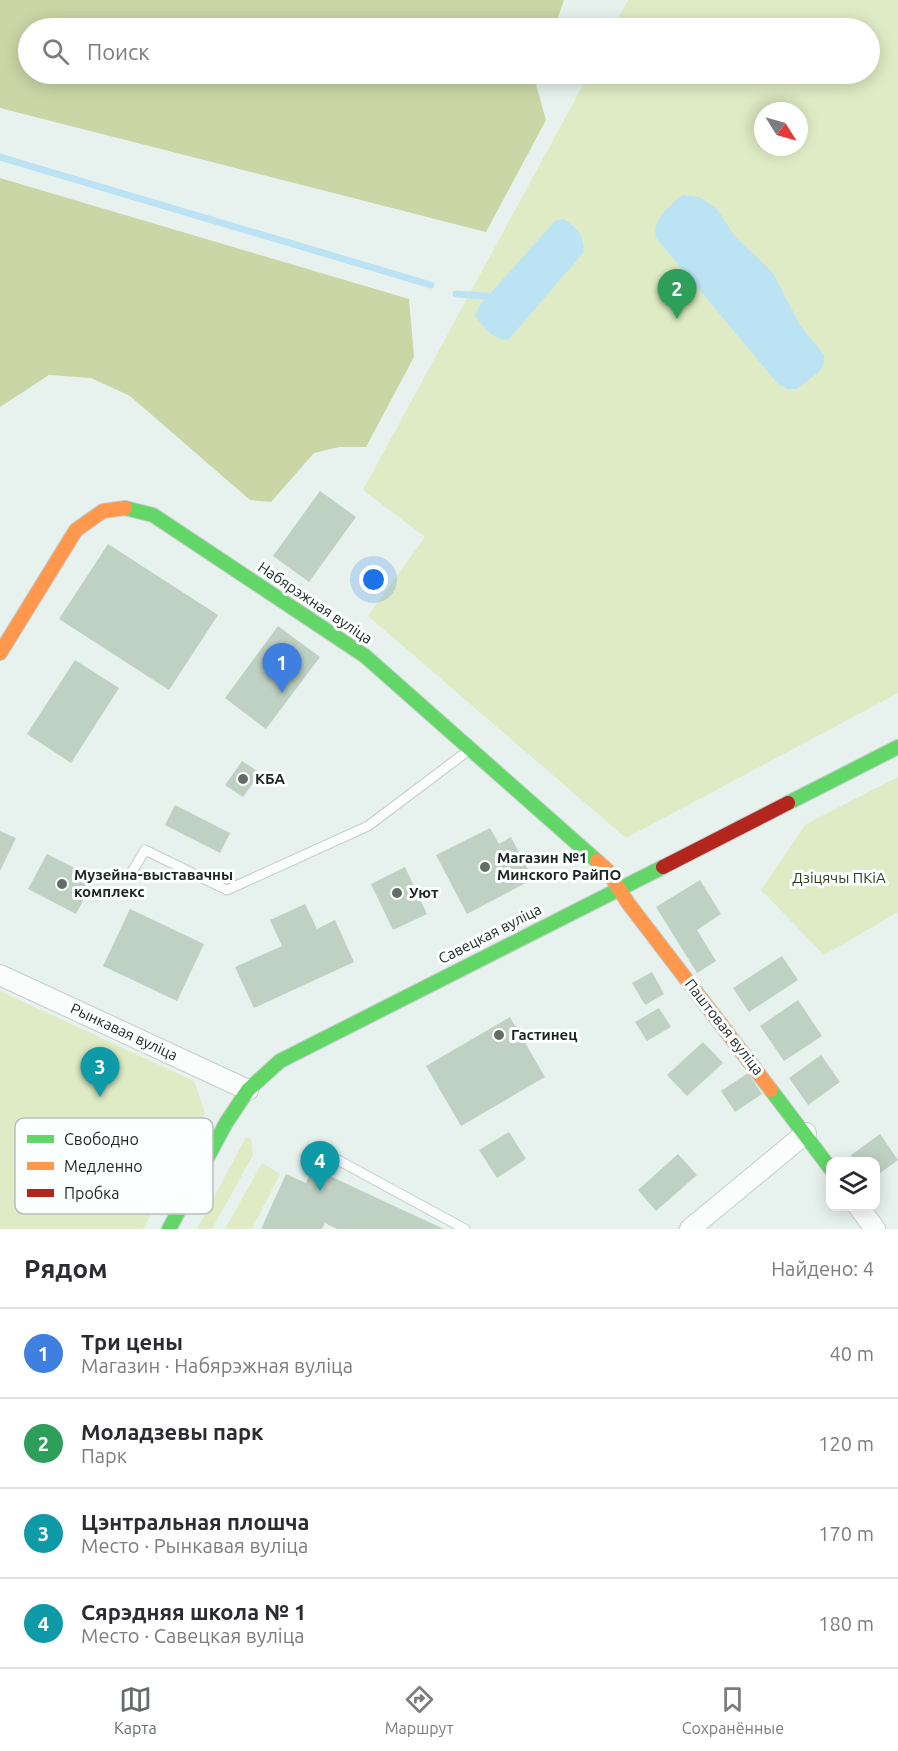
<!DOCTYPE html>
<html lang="ru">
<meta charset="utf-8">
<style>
body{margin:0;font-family:Ubuntu,sans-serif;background:#f7f7f7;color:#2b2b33}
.controls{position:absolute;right:18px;bottom:18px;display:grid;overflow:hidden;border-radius:12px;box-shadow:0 3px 15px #0003}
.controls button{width:54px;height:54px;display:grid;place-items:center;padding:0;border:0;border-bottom:2px solid #e1e1e2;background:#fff;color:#2b2b33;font:30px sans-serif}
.compass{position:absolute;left:754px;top:102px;width:54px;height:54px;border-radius:50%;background:#fff;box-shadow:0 3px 15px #0003;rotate:127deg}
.you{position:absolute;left:374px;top:580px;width:21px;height:21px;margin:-15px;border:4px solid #fff;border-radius:50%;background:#1a73e8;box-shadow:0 0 0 9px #1a73e833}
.badge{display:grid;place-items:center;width:39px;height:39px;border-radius:50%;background:#646d6a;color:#fff;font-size:20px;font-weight:700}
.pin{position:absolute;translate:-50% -50px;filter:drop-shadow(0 2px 3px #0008)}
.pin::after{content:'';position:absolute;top:32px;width:21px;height:18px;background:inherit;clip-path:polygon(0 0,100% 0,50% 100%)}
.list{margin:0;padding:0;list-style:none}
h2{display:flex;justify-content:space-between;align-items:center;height:78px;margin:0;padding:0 24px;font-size:26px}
h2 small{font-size:20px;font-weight:400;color:#7c7c81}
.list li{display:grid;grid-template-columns:39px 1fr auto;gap:18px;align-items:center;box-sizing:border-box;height:90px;padding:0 24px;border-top:2px solid #e1e1e2}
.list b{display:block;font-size:22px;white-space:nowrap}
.list p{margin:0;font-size:20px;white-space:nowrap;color:#7c7c81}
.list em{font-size:20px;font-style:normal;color:#7c7c81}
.icon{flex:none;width:33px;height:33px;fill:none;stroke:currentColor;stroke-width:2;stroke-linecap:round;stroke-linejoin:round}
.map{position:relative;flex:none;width:898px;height:1229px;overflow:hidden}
.search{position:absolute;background:#fff;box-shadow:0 3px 15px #0003;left:18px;right:18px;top:18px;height:66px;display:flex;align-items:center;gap:15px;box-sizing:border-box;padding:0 21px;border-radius:33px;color:#7c7c81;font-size:22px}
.sheet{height:438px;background:#fff}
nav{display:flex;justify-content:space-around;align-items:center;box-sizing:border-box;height:84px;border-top:2px solid #e1e1e2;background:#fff;font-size:16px;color:#7c7c81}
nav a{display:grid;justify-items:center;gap:3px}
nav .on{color:#646d6a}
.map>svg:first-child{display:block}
.green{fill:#dfebc4;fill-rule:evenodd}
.forest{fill:#cad6a6}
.water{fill:#bce3f4}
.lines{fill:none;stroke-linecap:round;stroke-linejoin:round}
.stream{stroke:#bce3f4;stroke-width:7}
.building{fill:#bfd1c3}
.lane-casing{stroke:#c4cdca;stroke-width:11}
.street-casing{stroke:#c4cdca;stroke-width:22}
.fast-casing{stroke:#c4cdca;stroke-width:16}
.slow-casing{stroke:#c4cdca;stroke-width:16}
.jam-casing{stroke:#c4cdca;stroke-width:16}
.lane{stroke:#fbfdfc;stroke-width:9}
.street{stroke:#fbfdfc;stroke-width:20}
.fast{stroke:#63d668;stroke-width:14}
.slow{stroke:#ff974d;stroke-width:14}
.jam{stroke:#b3261e;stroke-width:14}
.poi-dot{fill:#646d6a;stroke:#fbfffe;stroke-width:2}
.labels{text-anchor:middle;stroke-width:6;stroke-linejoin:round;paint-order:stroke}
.street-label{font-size:15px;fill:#1e2623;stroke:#fbfffe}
.poi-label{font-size:15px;font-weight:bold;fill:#1e2623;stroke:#fbfffe;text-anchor:start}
.park-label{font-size:15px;fill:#383d1a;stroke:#fbfffe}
.key{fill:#fbfffe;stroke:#b9bebc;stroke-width:1.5}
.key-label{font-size:16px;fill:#1e2623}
</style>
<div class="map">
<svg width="898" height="1229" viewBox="0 0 898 1229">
<rect width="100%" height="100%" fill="#e7f2ee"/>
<path class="green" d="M 628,0 L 898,0 L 898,693 L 626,838 L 368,616 L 425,537 L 363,490 L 589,74 L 870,74 L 870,28 L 613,28 ZM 763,111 L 799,111 L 799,147 L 763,147 Z
M 898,777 L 898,912 L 824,955 L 761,890 L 806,824 Z
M 0,991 L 194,1081 L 205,1113 L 143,1229 L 0,1229 Z
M 246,1137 L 251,1139 L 253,1155 L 212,1229 L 197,1229 Z
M 262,1163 L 280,1174 L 252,1229 L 225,1229 Z"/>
<path class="forest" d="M 0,0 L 564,0 L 554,28 L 28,28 L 28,74 L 538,74 L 535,81 L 546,120 L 486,232 L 0,108 Z
M 0,178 L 409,299 L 414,357 L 366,447 L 339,447 L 314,453 L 271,502 L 250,500 L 130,396 L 91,378 L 49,375 L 0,407 Z"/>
<path class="water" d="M 682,195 L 699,197 L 717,209 L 734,235 L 773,273 L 800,325 L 824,355 L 824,363 L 819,372 L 796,389 L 787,389 L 778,384 L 656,238 C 652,217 669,208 682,195 Z
M 563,219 C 576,226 586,238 583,253 L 509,339 C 495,342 483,327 475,316 L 479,306 L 555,221 Z"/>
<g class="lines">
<path class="stream" d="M 0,157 L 431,285
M 456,294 L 487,296"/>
</g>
<path class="building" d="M 320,491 L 356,517 L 309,582 L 273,556 Z
M 108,544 L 218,615 L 169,690 L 59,619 Z
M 278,626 L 320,657 L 266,729 L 225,698 Z
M 75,660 L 119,688 L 71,763 L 27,734 Z
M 242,761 L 260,773 L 243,797 L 225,785 Z
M 175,805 L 230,833 L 220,853 L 165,825 Z
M 490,828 L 499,844 L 511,837 L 533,879 L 467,914 L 436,855 Z
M 0,831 L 16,838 L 0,871 Z
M 47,854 L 95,878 L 76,914 L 28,889 Z
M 405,867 L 427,914 L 393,930 L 371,884 Z
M 700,880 L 721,914 L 697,930 L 716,961 L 697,973 L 656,907 Z
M 305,904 L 317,929 L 335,920 L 354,962 L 254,1008 L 235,967 L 282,946 L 270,920 Z
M 130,909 L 204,944 L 177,1001 L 103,966 Z
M 782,956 L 798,980 L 749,1012 L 733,988 Z
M 652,972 L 664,994 L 645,1005 L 632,983 Z
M 798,1000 L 822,1036 L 784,1061 L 760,1026 Z
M 659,1008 L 671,1027 L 647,1041 L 635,1022 Z
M 510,1017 L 545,1077 L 461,1126 L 426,1066 Z
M 703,1042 L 723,1063 L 687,1096 L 667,1075 Z
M 821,1055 L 840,1082 L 808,1105 L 789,1078 Z
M 748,1073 L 762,1094 L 735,1112 L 721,1091 Z
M 509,1132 L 526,1159 L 497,1178 L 479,1150 Z
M 880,1134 L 898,1160 L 876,1176 L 876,1162 L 856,1162 L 851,1155 Z
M 678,1154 L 697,1175 L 656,1211 L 638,1190 Z
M 313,1168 L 379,1199 L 444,1229 L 337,1229 L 325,1223 L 322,1229 L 261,1229 L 286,1174 L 306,1183 Z"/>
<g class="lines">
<defs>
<path id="lane" d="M 130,875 L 145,850 L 227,890 L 368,826 L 469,750
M 338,1160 L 465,1229"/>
<path id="street" d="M 0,975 L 248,1090
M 858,1206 L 875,1229
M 690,1229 L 806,1133"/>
<path id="fast" d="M 125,508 L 153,515 L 365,656 L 597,861
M 788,803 L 898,747
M 771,1090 L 830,1168
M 169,1229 L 226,1123 L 248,1090 L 280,1061 L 663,867"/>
<path id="slow" d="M 0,653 L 76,530 L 103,511 L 125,508
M 597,861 L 607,870 L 628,903 L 771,1090"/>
<path id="jam" d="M 663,867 L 788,803"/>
</defs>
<use href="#lane" class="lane-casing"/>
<use href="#street" class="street-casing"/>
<use href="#fast" class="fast-casing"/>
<use href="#slow" class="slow-casing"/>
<use href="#jam" class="jam-casing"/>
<use href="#lane" class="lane"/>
<use href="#street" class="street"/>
<use href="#fast" class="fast"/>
<use href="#slow" class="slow"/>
<use href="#jam" class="jam"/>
</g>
<g class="poi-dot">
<circle cx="243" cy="779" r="6"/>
<circle cx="485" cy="867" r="6"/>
<circle cx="62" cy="884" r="6"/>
<circle cx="397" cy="893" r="6"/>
<circle cx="499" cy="1035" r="6"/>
</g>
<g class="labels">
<g class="street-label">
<text transform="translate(315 603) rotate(34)" y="5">Набярэжная вуліца</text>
<text transform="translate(490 934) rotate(-27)" y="5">Савецкая вуліца</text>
<text transform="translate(724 1027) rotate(52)" y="5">Паштовая вуліца</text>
<text transform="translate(124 1032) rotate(25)" y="5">Рынкавая вуліца</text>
</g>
<g class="poi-label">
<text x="255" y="784">КБА</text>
<text x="497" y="863">Магазин №1<tspan x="497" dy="17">Минского РайПО</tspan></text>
<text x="74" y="880">Музейна-выставачны<tspan x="74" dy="17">комплекс</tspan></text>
<text x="409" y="898">Уют</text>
<text x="511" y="1040">Гастинец</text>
</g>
<g class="park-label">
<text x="839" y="883">Дзіцячы ПКіА</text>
</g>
</g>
<rect x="15" y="1118" width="198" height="96" rx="9" class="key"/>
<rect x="27" y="1135" width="27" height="8" fill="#63d668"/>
<rect x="27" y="1162" width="27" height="8" fill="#ff974d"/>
<rect x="27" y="1189" width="27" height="8" fill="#b3261e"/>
<g class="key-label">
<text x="64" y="1145">Свободно</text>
<text x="64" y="1172">Медленно</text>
<text x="64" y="1199">Пробка</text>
</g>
</svg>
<div class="controls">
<button><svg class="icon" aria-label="layers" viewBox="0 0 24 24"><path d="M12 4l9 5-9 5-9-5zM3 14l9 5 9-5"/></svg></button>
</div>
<svg class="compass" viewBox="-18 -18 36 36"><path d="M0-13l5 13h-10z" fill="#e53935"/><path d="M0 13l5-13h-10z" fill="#7c7c81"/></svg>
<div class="you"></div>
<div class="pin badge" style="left:282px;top:693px;background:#3f7fe0">1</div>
<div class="pin badge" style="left:677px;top:319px;background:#2e9e5b">2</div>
<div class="pin badge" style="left:100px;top:1097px;background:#0f9aa8">3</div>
<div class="pin badge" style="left:320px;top:1191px;background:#0f9aa8">4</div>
<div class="search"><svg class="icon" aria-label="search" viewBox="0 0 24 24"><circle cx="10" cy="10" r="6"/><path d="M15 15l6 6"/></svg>Поиск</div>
</div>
<section class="sheet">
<h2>Рядом<small>Найдено: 4</small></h2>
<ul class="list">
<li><span class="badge" style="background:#3f7fe0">1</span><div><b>Три цены</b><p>Магазин · Набярэжная вуліца</p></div><em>40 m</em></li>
<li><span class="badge" style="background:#2e9e5b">2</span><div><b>Моладзевы парк</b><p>Парк</p></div><em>120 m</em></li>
<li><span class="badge" style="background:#0f9aa8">3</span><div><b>Цэнтральная плошча</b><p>Место · Рынкавая вуліца</p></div><em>170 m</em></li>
<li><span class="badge" style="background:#0f9aa8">4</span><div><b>Сярэдняя школа № 1</b><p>Место · Савецкая вуліца</p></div><em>180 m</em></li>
</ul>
</section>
<nav>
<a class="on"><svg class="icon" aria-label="map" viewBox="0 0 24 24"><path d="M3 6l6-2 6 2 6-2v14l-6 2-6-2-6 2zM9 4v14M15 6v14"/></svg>Карта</a>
<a><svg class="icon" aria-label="directions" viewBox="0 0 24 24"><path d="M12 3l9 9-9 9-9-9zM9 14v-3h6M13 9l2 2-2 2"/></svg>Маршрут</a>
<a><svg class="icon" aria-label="saved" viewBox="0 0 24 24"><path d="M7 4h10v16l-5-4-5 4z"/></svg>Сохранённые</a>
</nav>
